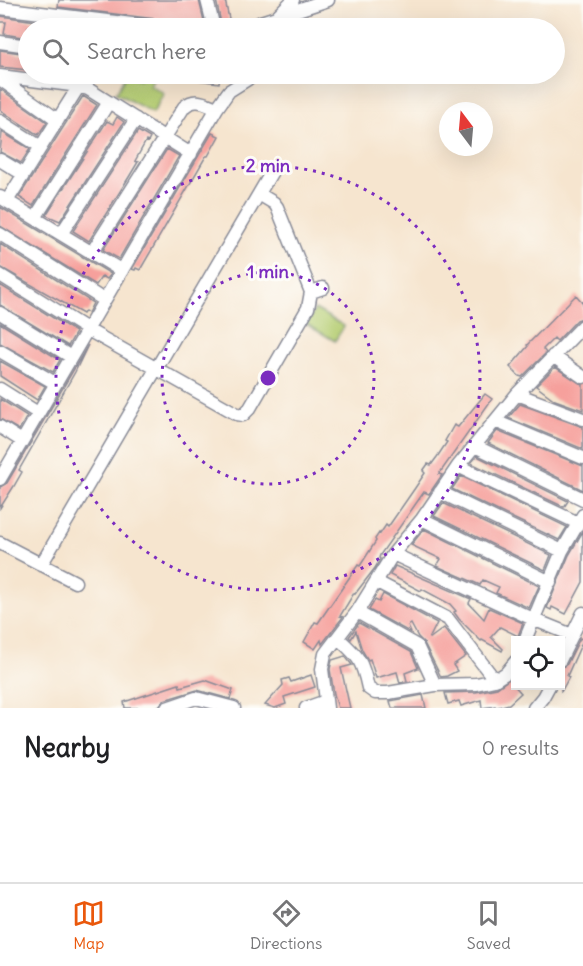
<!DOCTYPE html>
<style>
body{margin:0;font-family:Delius,sans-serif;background:#f2f2f2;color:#202124}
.controls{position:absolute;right:18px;bottom:18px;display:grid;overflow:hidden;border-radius:0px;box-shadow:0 6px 24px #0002}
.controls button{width:54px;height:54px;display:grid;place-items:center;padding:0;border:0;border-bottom:2px solid #e0e0e0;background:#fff;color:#202124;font:30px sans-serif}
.compass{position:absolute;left:439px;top:102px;width:54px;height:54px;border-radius:50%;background:#fff;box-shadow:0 6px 24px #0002;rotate:344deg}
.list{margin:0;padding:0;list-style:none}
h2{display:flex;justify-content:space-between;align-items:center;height:78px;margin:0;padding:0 24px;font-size:26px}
h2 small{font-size:20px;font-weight:400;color:#757577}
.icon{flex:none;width:33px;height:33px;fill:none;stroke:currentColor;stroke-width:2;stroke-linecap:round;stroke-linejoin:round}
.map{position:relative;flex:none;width:583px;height:708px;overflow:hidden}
.search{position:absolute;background:#fff;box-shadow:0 6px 24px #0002;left:18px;right:18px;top:18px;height:66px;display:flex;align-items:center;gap:15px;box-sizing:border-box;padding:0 21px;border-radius:33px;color:#757577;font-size:22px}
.sheet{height:174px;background:#fff}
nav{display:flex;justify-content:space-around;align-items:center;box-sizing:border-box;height:84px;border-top:2px solid #e0e0e0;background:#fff;font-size:16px;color:#757577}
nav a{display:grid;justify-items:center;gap:3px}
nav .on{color:#ea580c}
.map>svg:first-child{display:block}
.green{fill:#b6ce73;stroke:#687e68;stroke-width:1.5}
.building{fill:#f6a09c}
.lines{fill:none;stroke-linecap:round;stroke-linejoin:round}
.minor-casing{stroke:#888a96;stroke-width:15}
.minor{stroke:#fff;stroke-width:12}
.ring{fill:none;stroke:#7b2cbf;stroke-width:3;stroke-dasharray:3 6}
.centre{fill:#7b2cbf;stroke:#fdfcf7;stroke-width:3}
.ring-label{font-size:18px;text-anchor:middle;font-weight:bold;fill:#7b2cbf;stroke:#fdfcf7;stroke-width:6;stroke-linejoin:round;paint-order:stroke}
</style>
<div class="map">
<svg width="583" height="708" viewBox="0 0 583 708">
<rect width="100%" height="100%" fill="#fdfcf7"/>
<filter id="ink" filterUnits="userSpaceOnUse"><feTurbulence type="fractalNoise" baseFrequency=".0167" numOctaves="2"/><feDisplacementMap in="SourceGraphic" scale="12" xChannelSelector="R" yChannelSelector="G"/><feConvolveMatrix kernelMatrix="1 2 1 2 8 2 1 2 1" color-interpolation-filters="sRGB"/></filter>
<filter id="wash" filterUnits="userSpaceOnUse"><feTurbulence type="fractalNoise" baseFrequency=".008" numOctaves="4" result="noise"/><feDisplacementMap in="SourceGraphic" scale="24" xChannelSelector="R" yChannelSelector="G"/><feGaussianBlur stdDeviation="1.35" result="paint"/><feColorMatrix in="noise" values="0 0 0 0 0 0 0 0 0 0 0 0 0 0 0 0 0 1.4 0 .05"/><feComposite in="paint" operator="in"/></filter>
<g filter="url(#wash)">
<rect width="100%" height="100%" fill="#f6e5cf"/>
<path class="green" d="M 127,74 L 140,79 L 144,74 L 154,77 L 150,85 L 164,93 L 153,113 L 116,93 Z
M 315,309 L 344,326 L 335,341 L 306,324 Z"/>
<g id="blocks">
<path class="building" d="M 59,0 L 199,0 L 205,25 L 58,7 Z
M 216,0 L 225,0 L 231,28 L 222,28 Z
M 0,16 L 36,21 L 35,28 L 28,28 L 28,38 L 4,34 L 6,22 L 0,22 Z
M 0,50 L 28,54 L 28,70 L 0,67 Z
M 182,74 L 220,74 L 219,83 L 182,78 Z
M 0,89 L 47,122 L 38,135 L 0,110 Z
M 83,96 L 97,105 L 33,206 L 19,197 Z
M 117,117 L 124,122 L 60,221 L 46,215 L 107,121 L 113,124 Z
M 138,131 L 150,138 L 148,142 L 146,141 L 135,161 L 138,162 L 129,177 L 89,241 L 73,231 Z
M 2,132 L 30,149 L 21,163 L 0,152 Z
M 212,133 L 219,136 L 208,156 L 206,156 L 140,270 L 136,268 L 135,270 L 132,269 Z
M 167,149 L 179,156 L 119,259 L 103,250 Z
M 0,207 L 111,274 L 107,279 L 102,276 L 96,285 L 0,226 Z
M 0,244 L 93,303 L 88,313 L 85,311 L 83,314 L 0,267 Z
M 0,285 L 76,332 L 68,346 L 0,305 Z
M 576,295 L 583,303 L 583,318 L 577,320 L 557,341 L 554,338 L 543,349 L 546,353 L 522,377 L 519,376 L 510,367 L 528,346 L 527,345 Z
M 0,323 L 60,360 L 53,372 L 0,343 Z
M 88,345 L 75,372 L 19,470 L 22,472 L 14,486 L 0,508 L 0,487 L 7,483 Z
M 0,361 L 45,386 L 37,400 L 0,376 Z
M 555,367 L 583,385 L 583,410 L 555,400 L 536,386 Z
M 485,394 L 492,399 L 439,474 L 442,475 L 429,494 L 424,492 L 380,555 L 379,558 L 380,559 L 375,568 L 355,594 L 354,593 L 340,616 L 343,617 L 322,644 L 321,640 L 315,649 L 304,642 L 315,622 L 318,623 L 358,565 L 360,566 L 376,541 L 375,539 L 379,533 L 380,534 L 386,525 L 388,527 L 415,488 L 425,473 L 423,471 L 428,464 L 431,465 L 437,457 L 447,442 L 445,441 L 454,425 L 458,427 Z
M 0,399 L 27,416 L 19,430 L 0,419 Z
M 520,404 L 583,427 L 583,449 L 508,418 Z
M 497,431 L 583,466 L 583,490 L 488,443 Z
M 477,456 L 568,501 L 564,507 L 471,463 Z
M 461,476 L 567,527 L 559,540 L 452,489 Z
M 443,503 L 551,555 L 545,570 L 434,516 Z
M 424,529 L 539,586 L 529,608 L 496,593 L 499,587 L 483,580 L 480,585 L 437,566 L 441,559 L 411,545 Z
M 583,531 L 583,582 L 566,614 L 552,607 L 551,610 L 547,608 L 569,555 Z
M 395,566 L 471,599 L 469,603 L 484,619 L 489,608 L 523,623 L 518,636 L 500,627 L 491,637 L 503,649 L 502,651 L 482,640 L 481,641 L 459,619 L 454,612 L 456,611 L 450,604 L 422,589 L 421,591 L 390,575 Z
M 383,594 L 437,623 L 429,639 L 444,628 L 466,656 L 453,665 L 457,671 L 447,676 L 441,677 L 424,643 L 418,637 L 411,624 L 408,626 L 411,633 L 369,610 L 375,600 L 379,602 Z
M 359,623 L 411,652 L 418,668 L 405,673 L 407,681 L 400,683 L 397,672 L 376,678 L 370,659 L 368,660 L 362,650 L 356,631 L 351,639 L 349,637 Z
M 580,638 L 583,640 L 567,676 L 569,677 L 561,692 L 561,668 L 567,664 Z
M 345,656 L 352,665 L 341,668 L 350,708 L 338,708 L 334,694 L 330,669 L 332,660 Z
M 516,674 L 516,678 L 511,682 L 521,693 L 509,704 L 495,708 L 495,706 L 482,708 L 481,700 L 461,706 L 459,701 L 448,704 L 445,693 L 476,692 L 497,688 Z
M 311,675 L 315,687 L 284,697 L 286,704 L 275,708 L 265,705 L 283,685 L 282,680 L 289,678 L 291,682 Z
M 205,680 L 233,690 L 230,699 L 197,690 L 164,700 L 159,706 L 149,708 L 125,708 L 124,702 L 179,684 L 180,687 Z
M 423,695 L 426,708 L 392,708 L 390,701 Z"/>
</g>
</g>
<g filter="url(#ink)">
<use href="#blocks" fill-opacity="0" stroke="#888a96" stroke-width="1.5"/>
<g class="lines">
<defs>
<path id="minor" d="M 207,0 L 214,28
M 0,8 L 165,28
M 277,16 L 293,0
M 250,28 L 261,22 L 328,0
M 0,42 L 28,46
M 0,76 L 79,86 L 88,89 L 191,154
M 0,79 L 58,120
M 217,108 L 229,91 L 248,79 L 249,74
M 0,121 L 41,147
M 0,160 L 23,174
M 0,197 L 122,271
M 7,201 L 79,86
M 35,218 L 109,102
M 0,234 L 104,300
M 61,234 L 136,119
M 0,275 L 88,330 L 237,414 L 243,415 L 250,408 L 308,308 L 311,292 L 277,207 L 274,203 L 259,194
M 311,292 L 323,288
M 0,313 L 71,357
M 0,351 L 55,383
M 553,356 L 583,377
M 0,389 L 38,413
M 517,394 L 583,419
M 495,421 L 583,458
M 0,427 L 22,441
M 475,446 L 583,499
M 458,466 L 578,523
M 0,479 L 217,108 C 204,103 195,97 184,107 L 92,252
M 440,492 L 562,551
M 422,519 L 550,582
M 0,543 L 75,582
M 393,554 L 535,620 L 572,635
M 41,565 L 274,168
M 377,582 L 448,619 L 495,680
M 357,612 L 417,646 L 435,685
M 338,638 C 359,657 362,660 368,688 L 375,693 L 388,693 L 435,685 L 476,684 L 495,680 L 506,673 L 516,661
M 525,640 L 562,551 L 583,515
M 560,660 L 583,613
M 167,708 L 196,698 L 234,708
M 306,708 L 326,701
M 327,708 L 322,669 L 325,654 L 357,612 L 393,554 L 422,519 L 458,466 L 517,394 L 583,326
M 534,708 L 543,697 L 549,686"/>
</defs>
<use href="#minor" class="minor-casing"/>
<use href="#minor" class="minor"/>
</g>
</g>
<g class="ring">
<circle cx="268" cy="378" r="106"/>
<circle cx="268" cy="378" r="212"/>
</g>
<circle cx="268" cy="378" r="9" class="centre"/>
<g class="ring-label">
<text x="268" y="172">2 min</text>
<text x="268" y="278">1 min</text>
</g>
</svg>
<div class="controls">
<button><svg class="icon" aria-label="locate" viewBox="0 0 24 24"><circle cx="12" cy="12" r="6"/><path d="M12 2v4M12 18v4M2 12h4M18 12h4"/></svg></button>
</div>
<svg class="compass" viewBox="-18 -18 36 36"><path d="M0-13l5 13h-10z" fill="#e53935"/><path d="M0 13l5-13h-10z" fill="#757577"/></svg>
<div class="search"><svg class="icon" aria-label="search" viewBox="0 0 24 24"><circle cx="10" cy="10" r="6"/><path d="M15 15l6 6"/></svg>Search here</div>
</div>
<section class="sheet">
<h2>Nearby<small>0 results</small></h2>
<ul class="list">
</ul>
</section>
<nav>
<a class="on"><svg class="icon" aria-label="map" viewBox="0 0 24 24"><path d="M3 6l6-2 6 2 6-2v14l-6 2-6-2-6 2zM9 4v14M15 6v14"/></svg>Map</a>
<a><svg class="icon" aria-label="directions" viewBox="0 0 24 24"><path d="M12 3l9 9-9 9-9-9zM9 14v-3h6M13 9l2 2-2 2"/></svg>Directions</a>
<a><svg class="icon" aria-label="saved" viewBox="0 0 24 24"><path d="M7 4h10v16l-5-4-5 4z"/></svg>Saved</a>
</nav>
